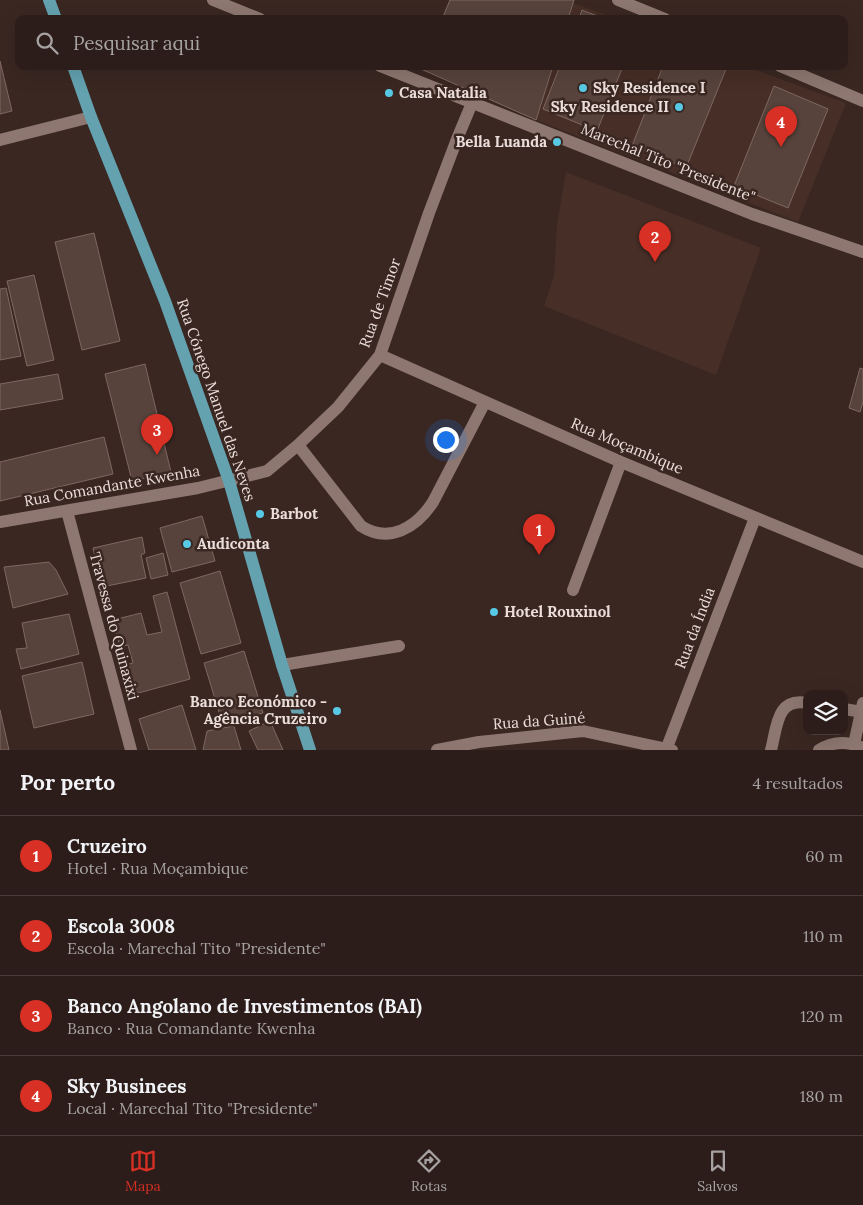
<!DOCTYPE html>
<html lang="pt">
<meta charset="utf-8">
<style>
body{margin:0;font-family:Lora,serif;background:#342623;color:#f1f3f6}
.controls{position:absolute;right:15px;bottom:15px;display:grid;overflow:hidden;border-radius:10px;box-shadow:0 5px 20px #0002}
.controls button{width:45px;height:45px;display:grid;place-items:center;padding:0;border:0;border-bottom:1px solid #483b39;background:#2c1d1a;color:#f1f3f6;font:25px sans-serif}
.you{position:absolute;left:445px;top:439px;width:18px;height:18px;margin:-12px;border:4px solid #fff;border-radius:50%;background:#1a73e8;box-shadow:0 0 0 8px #1a73e833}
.badge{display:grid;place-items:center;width:32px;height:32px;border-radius:50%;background:#d93025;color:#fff;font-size:16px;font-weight:700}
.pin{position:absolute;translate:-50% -41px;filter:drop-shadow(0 1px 2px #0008)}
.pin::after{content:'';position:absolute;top:26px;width:18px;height:15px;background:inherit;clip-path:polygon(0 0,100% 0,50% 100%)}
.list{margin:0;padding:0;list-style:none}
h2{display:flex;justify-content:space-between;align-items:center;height:65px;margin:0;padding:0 20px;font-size:21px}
h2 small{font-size:16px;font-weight:400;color:#a6a2a2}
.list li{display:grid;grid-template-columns:32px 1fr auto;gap:15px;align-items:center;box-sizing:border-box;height:80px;padding:0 20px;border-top:1px solid #483b39}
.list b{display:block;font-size:19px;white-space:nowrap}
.list p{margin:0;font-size:16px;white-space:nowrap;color:#a6a2a2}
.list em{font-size:16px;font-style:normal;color:#a6a2a2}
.icon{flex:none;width:28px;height:28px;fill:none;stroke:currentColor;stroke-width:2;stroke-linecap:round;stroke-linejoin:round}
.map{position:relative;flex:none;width:863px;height:750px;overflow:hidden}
.search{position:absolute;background:#2c1d1a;box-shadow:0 5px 20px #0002;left:15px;right:15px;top:15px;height:55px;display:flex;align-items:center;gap:12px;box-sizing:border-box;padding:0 18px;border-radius:10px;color:#a6a2a2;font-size:19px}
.sheet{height:385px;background:#2c1d1a}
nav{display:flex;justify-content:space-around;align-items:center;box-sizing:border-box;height:70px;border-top:1px solid #483b39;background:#2c1d1a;font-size:14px;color:#a6a2a2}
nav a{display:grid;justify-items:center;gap:2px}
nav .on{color:#d93025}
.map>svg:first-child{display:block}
.built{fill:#472e26}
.building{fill:#57433c;stroke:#7e6861}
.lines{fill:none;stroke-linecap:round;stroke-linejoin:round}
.minor{stroke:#8d7770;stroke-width:12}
.major{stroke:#64a2b0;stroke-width:12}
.poi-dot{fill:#58c9e4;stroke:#3a2722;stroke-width:2}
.labels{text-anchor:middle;stroke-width:5;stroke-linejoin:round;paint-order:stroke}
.poi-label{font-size:15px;font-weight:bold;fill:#ebdeda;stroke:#3a2722;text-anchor:start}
.street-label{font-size:15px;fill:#ebdeda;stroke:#3a2722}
</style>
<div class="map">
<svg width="863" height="750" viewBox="0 0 863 750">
<rect width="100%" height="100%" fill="#3a2722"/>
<path class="built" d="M 573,3 L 617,19 L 568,19 Z
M 553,66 L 745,66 L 846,103 L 798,222 L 536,120 Z
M 566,172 L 761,248 L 716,375 L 544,306 L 554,276 L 557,224 Z"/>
<path class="building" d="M 450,0 L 574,0 L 568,19 L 442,19 Z
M 582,10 L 605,19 L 579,19 Z
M 0,61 L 12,111 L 0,114 Z
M 423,66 L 553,66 L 536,120 L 421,69 Z
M 560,66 L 623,66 L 597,131 L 543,109 Z
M 663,66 L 720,66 L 726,69 L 686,168 L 632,146 Z
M 774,86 L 828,109 L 788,208 L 734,186 Z
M 94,233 L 120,341 L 82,350 L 55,242 Z
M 34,275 L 54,360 L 27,366 L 7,281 Z
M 6,288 L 21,356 L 0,360 L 0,289 Z
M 145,364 L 171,472 L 132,481 L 105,374 Z
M 860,368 L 863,369 L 863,402 L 860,412 L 849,408 Z
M 58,374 L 63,399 L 0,410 L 0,384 Z
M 104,437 L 113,474 L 0,501 L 0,462 Z
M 202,516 L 215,561 L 172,572 L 160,528 Z
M 142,537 L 145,553 L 141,555 L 146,578 L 102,587 L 93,548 Z
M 163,553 L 168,575 L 151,579 L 146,558 Z
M 49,562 L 56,570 L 68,594 L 13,608 L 4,567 Z
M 220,571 L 241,643 L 201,654 L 180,583 Z
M 167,592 L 190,679 L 131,695 L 124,665 L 133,663 L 128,645 L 120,647 L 113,620 L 141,613 L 147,635 L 162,632 L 153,596 Z
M 69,614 L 79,654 L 21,669 L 16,649 L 27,648 L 22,623 Z
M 244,651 L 263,713 L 223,725 L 204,663 Z
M 82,662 L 94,714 L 34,728 L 22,676 Z
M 182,705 L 196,750 L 149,750 L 139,719 Z
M 0,710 L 9,750 L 0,750 Z
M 270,721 L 283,750 L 258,750 L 249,731 Z
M 234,726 L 241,750 L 203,750 L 207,731 Z"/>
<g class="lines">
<path class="minor" d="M 213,0 L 260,19
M 618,0 L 665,19
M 380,66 L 752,214 L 863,252
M 780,66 L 863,101
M 0,140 L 91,117
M 380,355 L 621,462 L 863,562
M 298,445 L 361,526 C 389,544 416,528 433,502 L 485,402
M 67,511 L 131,750
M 0,522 L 198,488 L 267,471 L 298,445 L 338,407 L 380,355 L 429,213 L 457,139 L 472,103
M 573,590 L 621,462
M 282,665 L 399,646
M 844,709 L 863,712
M 854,744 L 863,703
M 437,750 L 479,742 L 583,731 L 672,750
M 666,750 L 755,518
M 771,750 C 777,728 776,697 807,703
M 819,750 C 833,741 848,741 863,748"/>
<path class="major" d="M 49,0 L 56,19
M 73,66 L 91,117 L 165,301 L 229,481 L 282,665 L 310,750"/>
</g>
<g class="poi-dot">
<circle cx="583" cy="88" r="5"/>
<circle cx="389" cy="93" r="5"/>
<circle cx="679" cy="107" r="5"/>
<circle cx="557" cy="142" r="5"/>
<circle cx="260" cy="514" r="5"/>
<circle cx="187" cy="544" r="5"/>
<circle cx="494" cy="612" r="5"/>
<circle cx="337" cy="711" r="5"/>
</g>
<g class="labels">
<g class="poi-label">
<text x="593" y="93">Sky Residence I</text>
<text x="399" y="98">Casa Natalia</text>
<text x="669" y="112" text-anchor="end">Sky Residence II</text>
<text x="547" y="147" text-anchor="end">Bella Luanda</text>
<text x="270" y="519">Barbot</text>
<text x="197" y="549">Audiconta</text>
<text x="504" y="617">Hotel Rouxinol</text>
<text x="327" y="707" text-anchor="end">Banco Económico -<tspan x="327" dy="17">Agência Cruzeiro</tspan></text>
</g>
<g class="street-label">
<text transform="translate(668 163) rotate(22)" y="5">Marechal Tito "Presidente"</text>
<text transform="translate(380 303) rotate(-70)" y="5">Rua de Timor</text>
<text transform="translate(216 400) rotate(71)" y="5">Rua Cónego Manuel das Neves</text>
<text transform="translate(627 446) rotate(23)" y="5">Rua Moçambique</text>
<text transform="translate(112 486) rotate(-10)" y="5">Rua Comandante Kwenha</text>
<text transform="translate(114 626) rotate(75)" y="5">Travessa do Quinaxixi</text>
<text transform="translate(695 628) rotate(-69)" y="5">Rua da Índia</text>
<text transform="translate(539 721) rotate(-4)" y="5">Rua da Guiné</text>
</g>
</g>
</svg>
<div class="controls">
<button><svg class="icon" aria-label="layers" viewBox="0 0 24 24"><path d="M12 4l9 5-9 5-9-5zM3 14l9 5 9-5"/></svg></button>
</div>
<div class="you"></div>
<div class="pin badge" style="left:539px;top:555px">1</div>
<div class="pin badge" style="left:655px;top:262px">2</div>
<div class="pin badge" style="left:157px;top:455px">3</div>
<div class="pin badge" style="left:781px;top:147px">4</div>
<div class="search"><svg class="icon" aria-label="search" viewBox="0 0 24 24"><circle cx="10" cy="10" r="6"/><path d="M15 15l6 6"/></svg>Pesquisar aqui</div>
</div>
<section class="sheet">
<h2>Por perto<small>4 resultados</small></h2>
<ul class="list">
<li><span class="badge">1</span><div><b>Cruzeiro</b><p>Hotel · Rua Moçambique</p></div><em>60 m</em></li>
<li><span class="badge">2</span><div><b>Escola 3008</b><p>Escola · Marechal Tito &quot;Presidente&quot;</p></div><em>110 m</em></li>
<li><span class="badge">3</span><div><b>Banco Angolano de Investimentos (BAI)</b><p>Banco · Rua Comandante Kwenha</p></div><em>120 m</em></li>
<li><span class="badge">4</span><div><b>Sky Businees</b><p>Local · Marechal Tito &quot;Presidente&quot;</p></div><em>180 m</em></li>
</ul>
</section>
<nav>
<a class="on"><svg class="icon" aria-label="map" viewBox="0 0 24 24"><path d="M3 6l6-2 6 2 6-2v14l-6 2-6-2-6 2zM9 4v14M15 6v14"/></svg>Mapa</a>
<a><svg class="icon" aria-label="directions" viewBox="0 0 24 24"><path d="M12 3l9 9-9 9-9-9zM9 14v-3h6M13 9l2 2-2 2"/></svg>Rotas</a>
<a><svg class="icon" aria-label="saved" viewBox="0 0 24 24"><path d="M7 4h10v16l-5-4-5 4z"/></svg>Salvos</a>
</nav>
